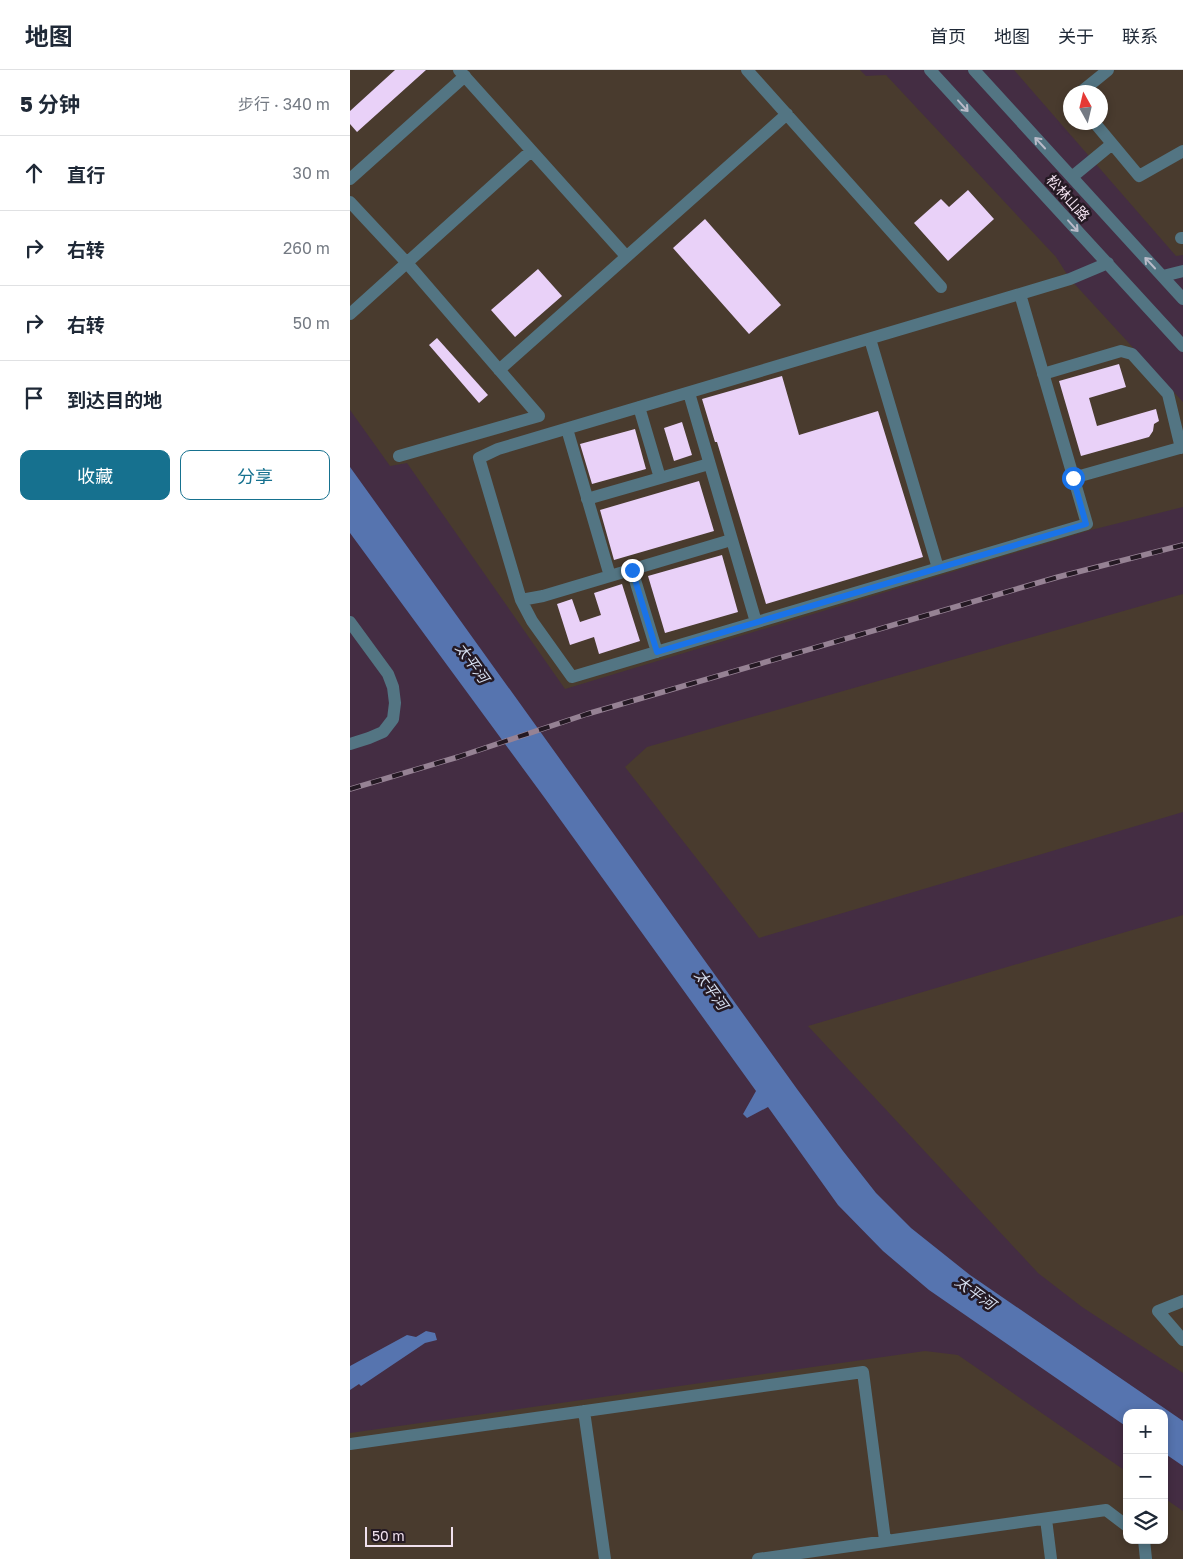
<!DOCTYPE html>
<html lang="zh">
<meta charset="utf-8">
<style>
body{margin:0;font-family:"Golos Text","Noto Sans SC",sans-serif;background:#f2f2f3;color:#1f2937}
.controls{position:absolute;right:15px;bottom:15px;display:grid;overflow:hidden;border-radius:10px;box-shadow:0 2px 8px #0003}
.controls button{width:45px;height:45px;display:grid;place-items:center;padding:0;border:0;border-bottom:1px solid #e0e1e3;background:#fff;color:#1f2937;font:25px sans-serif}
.compass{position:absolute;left:713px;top:15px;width:45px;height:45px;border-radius:50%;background:#fff;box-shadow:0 2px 8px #0003;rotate:352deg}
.scale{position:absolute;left:15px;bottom:12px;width:88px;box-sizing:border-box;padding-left:5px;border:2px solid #f1e1ef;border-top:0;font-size:14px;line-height:18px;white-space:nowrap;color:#f1e1ef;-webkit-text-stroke:4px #241923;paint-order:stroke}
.stop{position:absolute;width:15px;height:15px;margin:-11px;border:4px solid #1a73e8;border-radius:50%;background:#fff}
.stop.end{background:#1a73e8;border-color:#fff;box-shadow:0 1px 5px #0008}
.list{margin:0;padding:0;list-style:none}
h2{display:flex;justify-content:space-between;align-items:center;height:65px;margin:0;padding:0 20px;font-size:21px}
h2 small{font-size:16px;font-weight:400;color:#747a83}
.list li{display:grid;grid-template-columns:32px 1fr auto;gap:15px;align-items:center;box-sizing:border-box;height:75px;padding:0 20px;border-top:1px solid #e0e1e3}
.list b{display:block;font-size:19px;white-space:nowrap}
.list em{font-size:16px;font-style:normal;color:#747a83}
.actions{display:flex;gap:10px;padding:15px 20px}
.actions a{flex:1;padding:11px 0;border:1px solid #16718f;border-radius:10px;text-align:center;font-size:18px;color:#16718f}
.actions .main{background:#16718f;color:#fff}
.icon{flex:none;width:28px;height:28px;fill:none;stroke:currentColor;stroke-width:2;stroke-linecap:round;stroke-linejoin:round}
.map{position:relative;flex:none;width:833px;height:1489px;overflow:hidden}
header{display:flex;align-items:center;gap:30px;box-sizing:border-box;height:70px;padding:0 25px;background:#fff;border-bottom:1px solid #e0e1e3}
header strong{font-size:24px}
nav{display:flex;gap:28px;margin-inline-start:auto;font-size:18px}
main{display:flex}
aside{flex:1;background:#fff}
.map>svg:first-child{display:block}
.industrial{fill:#493b2e;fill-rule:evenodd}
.water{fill:#5674af}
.building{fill:#e9d1f8}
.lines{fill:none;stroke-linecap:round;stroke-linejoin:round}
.minor{stroke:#537583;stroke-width:12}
.rail-casing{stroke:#968294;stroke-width:5.5}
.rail{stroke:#241923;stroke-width:4;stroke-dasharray:11;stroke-linecap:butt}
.oneway{stroke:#babbc9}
.route{stroke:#1a73e8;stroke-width:6}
.labels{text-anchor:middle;stroke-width:5;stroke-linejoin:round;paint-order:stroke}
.street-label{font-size:14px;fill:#f1e1ef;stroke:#241923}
.water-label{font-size:15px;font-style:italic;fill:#d5deef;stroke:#241923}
</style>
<header>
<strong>地图</strong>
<nav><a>首页</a><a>地图</a><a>关于</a><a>联系</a></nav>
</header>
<main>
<aside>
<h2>5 分钟<small>步行 · 340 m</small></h2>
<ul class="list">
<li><svg class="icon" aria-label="ahead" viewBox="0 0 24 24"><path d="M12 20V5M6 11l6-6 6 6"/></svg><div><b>直行</b></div><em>30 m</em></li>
<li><svg class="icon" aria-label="right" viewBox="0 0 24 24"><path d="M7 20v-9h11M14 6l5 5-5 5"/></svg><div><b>右转</b></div><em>260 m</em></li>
<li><svg class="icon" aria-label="right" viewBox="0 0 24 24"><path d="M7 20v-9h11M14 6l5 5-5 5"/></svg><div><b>右转</b></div><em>50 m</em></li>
<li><svg class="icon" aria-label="arrive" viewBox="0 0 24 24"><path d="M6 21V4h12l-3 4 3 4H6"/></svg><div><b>到达目的地</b></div></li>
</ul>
<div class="actions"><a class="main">收藏</a><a>分享</a></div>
</aside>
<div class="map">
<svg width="833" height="1489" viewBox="0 0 833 1489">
<rect width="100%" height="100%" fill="#442d43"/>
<path class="industrial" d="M 0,0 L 510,0 L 516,6 L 536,5 L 706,187 L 720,209 L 833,332 L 833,437 L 741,460 L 215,619 L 57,393 L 40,396 L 0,340 Z
M 664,0 L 833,0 L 833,185 L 826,186 ZM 720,22 L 750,22 L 750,52 L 720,52 Z
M 833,524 L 833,742 L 409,868 L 275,697 L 297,677 Z
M 833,845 L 833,1303 L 732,1237 L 688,1203 L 458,956 Z
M 575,1281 L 608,1285 L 777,1402 L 777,1470 L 814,1470 L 814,1428 L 833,1441 L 833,1489 L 0,1489 L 0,1363 Z"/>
<path class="water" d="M 0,397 L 447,1019 L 493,1081 L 526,1123 L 561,1158 L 620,1205 L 833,1351 L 833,1396 L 814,1383 L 814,1343 L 777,1343 L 777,1357 L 579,1220 L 533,1181 L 488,1135 L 418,1037 L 397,1048 L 393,1044 L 406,1021 L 194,727 L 0,463 Z
M 76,1261 L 85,1263 L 87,1270 L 75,1273 L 11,1316 L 9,1314 L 0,1320 L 0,1296 L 57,1265 L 66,1267 Z"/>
<path class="building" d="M 45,0 L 76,0 L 7,62 L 0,54 L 0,41 Z
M 618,120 L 644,149 L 598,191 L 564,153 L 591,129 L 599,137 Z
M 355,149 L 431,235 L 399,264 L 323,178 Z
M 188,199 L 212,226 L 165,267 L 141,240 Z
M 87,268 L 138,325 L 129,333 L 79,275 Z
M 769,294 L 776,317 L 739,328 L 747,356 L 806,339 L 809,351 L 804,354 L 803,361 L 799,367 L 731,386 L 709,311 Z
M 432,306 L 449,365 L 528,341 L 573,487 L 416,534 L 367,372 L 365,372 L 352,329 Z
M 332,352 L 342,385 L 324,391 L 314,358 Z
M 285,359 L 296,399 L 242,414 L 230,374 Z
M 349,411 L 364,461 L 264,490 L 250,440 Z
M 372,485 L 388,542 L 315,563 L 298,506 Z
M 272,514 L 290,571 L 249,584 L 244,567 L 220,575 L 207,534 L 222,529 L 230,552 L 251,545 L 244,523 Z"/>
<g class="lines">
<path class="minor" d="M 109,0 L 276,186
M 397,0 L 591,217
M 580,0 L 833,276
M 624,0 L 833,229
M 731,22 L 758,0
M 744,52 L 789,106 L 833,81
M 722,107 L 762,74
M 0,109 L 115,6
M 0,132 L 57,193 L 189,346 L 49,386
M 831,168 L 833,168
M 813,206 L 833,201
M 670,224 L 737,454 L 222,607 L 182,551 L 171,530 L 129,388 L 148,379 L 670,224 L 720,209 L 758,193
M 0,244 L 181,81
M 520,269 L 588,498
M 149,300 L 437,44
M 693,304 L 771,281 L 782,284 L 818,324 L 831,378
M 339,323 L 406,552
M 289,337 L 310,408
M 217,359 L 260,506
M 723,408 L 833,377
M 237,429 L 359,394
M 282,500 L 307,582
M 171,530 L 193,526 L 381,470
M 0,552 L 38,604 L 43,617 L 45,633 L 43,649 L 33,662 L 19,668 L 0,674
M 833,1231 L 808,1241 L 833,1270
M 234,1341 L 255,1489
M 0,1374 L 513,1302 L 535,1470
M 696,1449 L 701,1489
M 794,1470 L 796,1489
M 408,1489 L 756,1440 L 777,1456"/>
<defs>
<path id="rail" d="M 0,719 L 108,687 L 237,644 L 708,507 L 833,475"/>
</defs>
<use href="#rail" class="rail-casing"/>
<use href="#rail" class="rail"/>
</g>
<defs><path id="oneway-shaft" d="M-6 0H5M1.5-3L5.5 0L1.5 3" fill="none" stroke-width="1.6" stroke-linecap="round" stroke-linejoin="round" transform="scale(1.25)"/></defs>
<g class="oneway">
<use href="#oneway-shaft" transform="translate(613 36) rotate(48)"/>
<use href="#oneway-shaft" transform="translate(690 73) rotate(-133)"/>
<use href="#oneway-shaft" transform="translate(723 156) rotate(48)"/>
<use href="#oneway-shaft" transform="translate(800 193) rotate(-133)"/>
</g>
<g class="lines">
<path class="route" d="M 282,500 L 307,582 L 736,454 L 723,408"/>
</g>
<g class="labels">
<g class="street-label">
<text transform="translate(718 128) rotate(48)" y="5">松林山路</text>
</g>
<g class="water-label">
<text transform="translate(122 593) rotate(54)" y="5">太平河</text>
<text transform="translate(361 920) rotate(54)" y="5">太平河</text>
<text transform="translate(625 1223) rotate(36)" y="5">太平河</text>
</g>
</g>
</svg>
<div class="controls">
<button>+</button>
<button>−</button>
<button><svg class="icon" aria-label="layers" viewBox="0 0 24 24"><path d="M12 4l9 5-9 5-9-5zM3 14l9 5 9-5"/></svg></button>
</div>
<svg class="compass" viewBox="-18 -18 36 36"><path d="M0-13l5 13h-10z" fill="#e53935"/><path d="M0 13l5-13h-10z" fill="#747a83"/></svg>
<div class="scale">50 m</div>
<div class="stop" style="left:723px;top:408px"></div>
<div class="stop end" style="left:282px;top:500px"></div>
</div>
</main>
